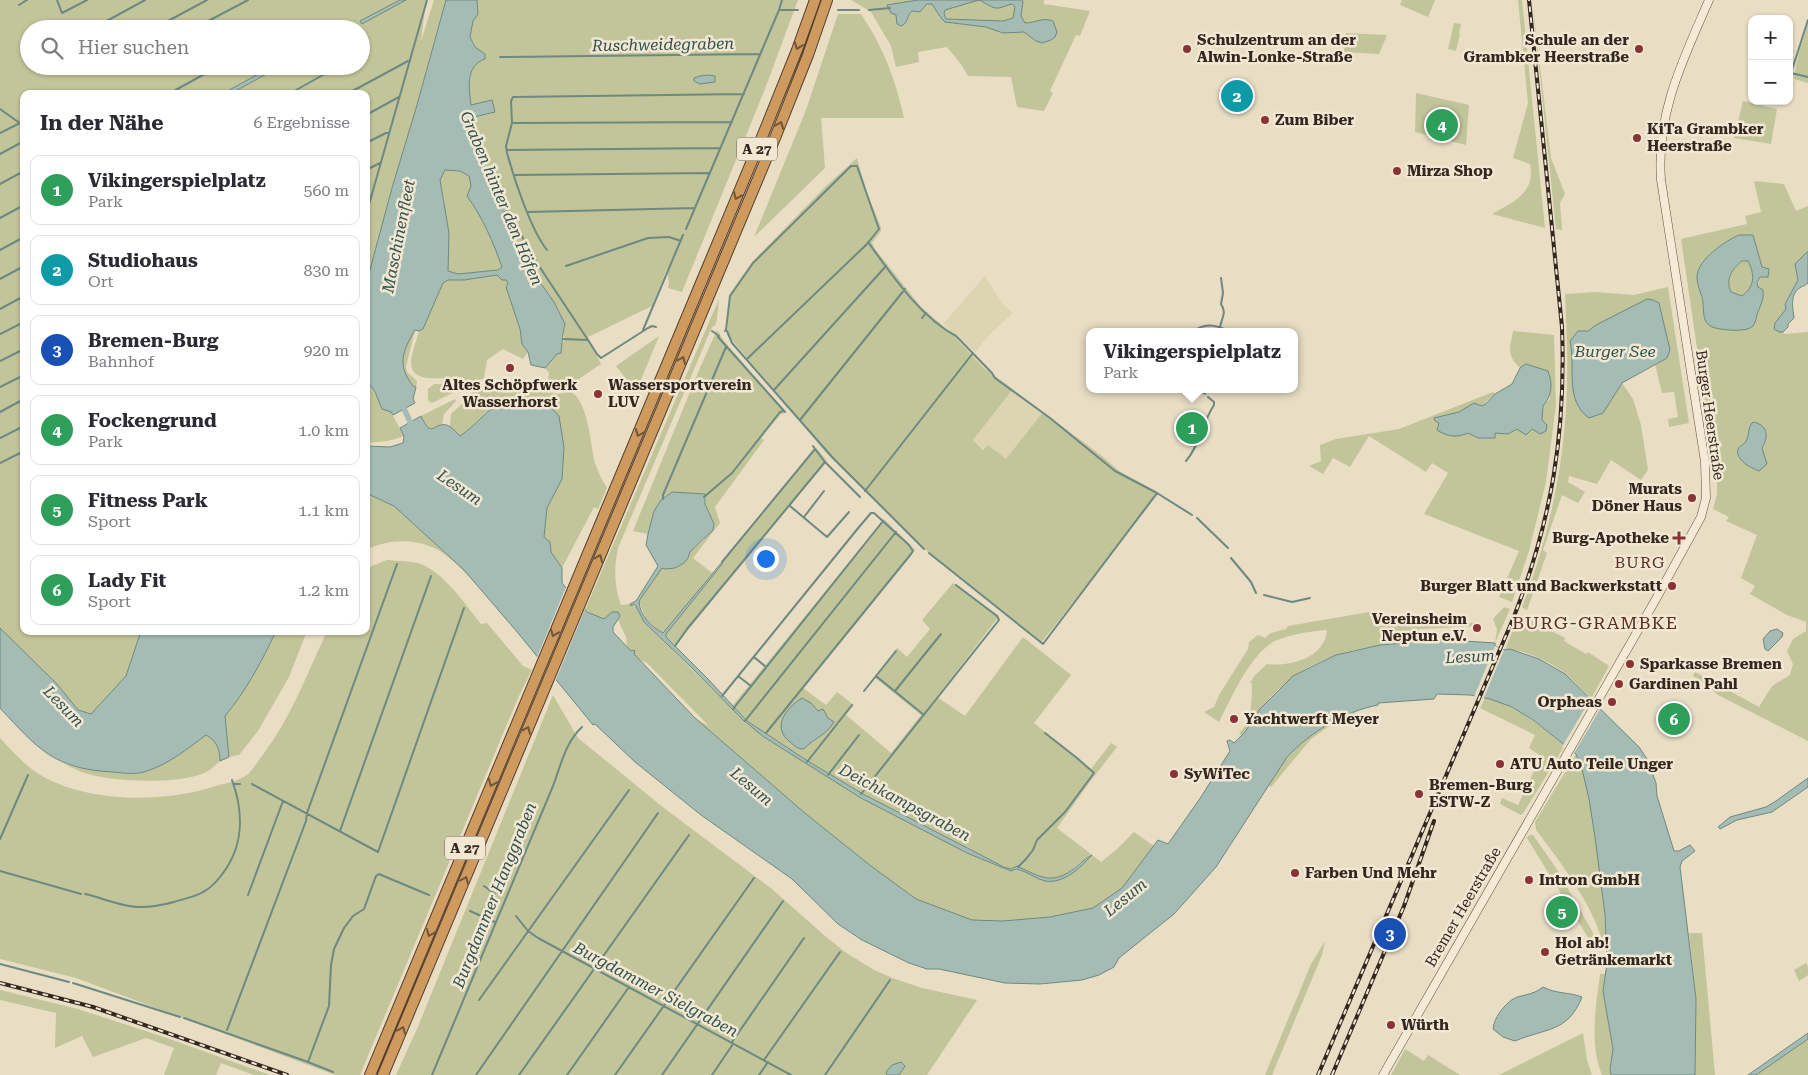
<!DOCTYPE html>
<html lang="de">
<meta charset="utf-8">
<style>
body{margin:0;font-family:"Roboto Serif",serif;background:#f7f7f7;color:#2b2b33}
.controls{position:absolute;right:15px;top:15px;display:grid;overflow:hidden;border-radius:10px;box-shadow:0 1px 4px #0004}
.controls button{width:45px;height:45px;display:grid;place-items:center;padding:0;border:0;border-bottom:1px solid #e1e1e2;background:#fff;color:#2b2b33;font:25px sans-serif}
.you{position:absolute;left:765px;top:558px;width:18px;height:18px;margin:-12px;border:4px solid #fff;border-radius:50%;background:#1a73e8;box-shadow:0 0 0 8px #1a73e833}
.badge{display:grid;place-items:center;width:32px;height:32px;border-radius:50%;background:#0b8043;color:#fff;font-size:16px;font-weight:700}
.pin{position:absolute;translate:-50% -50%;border:2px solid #fff;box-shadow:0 1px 5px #0006}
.popup{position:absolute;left:1086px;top:328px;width:212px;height:65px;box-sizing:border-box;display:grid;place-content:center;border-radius:10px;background:#fff;filter:drop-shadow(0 1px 4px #0005);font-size:16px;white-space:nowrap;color:#7c7c81}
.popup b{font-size:19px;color:#2b2b33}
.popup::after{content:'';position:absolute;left:50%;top:100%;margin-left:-10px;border:10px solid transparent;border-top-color:#fff}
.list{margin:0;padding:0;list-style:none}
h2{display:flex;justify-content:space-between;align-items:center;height:65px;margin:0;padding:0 20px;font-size:21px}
h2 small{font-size:16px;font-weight:400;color:#7c7c81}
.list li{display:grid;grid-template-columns:32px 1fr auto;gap:15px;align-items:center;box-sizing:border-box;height:70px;margin:0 10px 10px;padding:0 10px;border:1px solid #e1e1e2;border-radius:10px}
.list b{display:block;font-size:19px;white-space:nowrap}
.list p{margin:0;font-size:16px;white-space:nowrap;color:#7c7c81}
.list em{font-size:16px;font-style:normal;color:#7c7c81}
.icon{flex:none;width:28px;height:28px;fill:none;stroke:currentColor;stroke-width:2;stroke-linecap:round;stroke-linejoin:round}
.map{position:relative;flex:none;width:1808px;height:1075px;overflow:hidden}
.search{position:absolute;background:#fff;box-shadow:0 1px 4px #0004;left:20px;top:20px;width:350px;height:55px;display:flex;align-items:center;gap:12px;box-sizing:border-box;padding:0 18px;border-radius:28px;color:#7c7c81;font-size:19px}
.panel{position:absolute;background:#fff;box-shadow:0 1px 4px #0004;left:20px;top:90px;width:350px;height:545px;border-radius:10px}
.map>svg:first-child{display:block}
.farmland{fill:#ddd5b2}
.green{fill:#c2c599;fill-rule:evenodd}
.water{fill:#a5bcb5;stroke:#6d8981;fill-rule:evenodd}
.pier{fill:#e9ddc4}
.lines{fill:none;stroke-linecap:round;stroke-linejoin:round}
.stream{stroke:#6d8981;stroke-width:2}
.canal{stroke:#a5bcb5;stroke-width:5.5}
.secondary-casing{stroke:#635040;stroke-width:9}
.highway-casing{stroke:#4f3e30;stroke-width:12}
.secondary{stroke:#f5ead6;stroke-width:8}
.highway{stroke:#cf9a5e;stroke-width:10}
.rail-casing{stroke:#33281f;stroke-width:4}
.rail{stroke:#f1e7d3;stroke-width:2;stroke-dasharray:5.5;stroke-linecap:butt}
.oneway{stroke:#715638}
.poi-dot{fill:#8a3336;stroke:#f1e7d3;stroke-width:2}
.labels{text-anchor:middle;stroke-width:5;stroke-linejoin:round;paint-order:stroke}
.shield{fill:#f1e7d3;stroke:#6c6155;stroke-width:1}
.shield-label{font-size:14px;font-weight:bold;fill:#33281f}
.poi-label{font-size:15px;font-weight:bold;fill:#33281f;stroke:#f1e7d3;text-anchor:start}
.street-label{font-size:15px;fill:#33281f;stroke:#f1e7d3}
.water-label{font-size:16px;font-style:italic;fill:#30514e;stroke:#f1e7d3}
.neighbourhood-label{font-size:16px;letter-spacing:1px;fill:#5b2d23;stroke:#f1e7d3}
.quarter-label{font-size:18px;letter-spacing:1px;fill:#5b2d23;stroke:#f1e7d3}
</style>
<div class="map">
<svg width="1808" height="1075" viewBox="0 0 1808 1075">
<rect width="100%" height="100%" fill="#e9ddc4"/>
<path class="farmland" d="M 985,276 L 1002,303 L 1013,313 L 992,332 L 975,352 L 943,324 Z
M 1013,389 L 1043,412 L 1006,460 L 988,445 L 983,450 L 973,440 Z"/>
<path class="green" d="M 0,0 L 426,0 L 421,41 L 434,0 L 446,0 L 417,105 L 392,188 L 366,287 L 366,94 L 24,94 L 24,631 L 141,631 L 126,676 L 91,715 L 78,710 L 57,684 L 0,628 ZM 29,29 L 361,29 L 361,66 L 29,66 Z
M 477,0 L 798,0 L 765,89 L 682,292 L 668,288 L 669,284 L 667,269 L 652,306 L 588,337 L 601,364 L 576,381 L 560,386 L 548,385 L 549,373 L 545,368 C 552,360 561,351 564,340 C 565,334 562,330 565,324 L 554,302 L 514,246 L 503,214 L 501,202 L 495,191 L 483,164 L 471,127 L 474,117 L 492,101 L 471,106 C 469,91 466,73 478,62 L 479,52 L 470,37 L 473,21 L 478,14 Z
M 851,0 L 1044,0 L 1044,4 L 1090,11 L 1080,36 L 1076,35 L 1050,91 L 1053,93 L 1044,111 L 1017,107 L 1011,77 L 968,76 L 961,64 L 947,47 L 918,52 L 919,62 L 896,67 L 891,46 L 871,12 Z
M 1402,0 L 1435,0 L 1428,17 L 1400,5 Z
M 1518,0 L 1522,0 L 1545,228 L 1492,214 C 1512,202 1536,194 1530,164 L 1513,158 L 1528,103 Z
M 1532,0 L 1551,158 L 1565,194 L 1560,203 L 1562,230 L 1556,229 Z
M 838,14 L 861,14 C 883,46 896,81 904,118 L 821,118 L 825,168 L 754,237 L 806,110 Z
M 1454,23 L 1461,24 L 1459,33 L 1460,34 L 1456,51 L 1448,49 Z
M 1808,24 L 1808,83 L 1794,79 L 1798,56 Z
M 1346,33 L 1387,35 L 1379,54 L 1344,52 Z
M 1416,93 L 1469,105 L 1466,145 L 1415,132 Z
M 1743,101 L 1777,109 L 1771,144 L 1734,138 Z
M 857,158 L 867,193 L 881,227 L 881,231 L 872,243 L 875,249 L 921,307 L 950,332 L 985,369 L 1013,389 L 973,440 L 983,450 L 988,445 L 1006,459 L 1043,412 L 1102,456 L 1119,471 L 1159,493 L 1041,643 L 928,552 L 826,453 L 727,334 L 729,295 L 752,262 L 826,186 Z
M 445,170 L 460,171 L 469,175 L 475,207 L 493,242 L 502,267 L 498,270 L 458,274 L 448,271 L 444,201 L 440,180 Z
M 1754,181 L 1784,184 L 1796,211 L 1808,206 L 1808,252 L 1806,252 L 1798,280 L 1785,304 L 1786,309 L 1775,323 L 1779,332 L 1783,332 L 1784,334 L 1808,332 L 1808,741 L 1718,695 L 1704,683 L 1693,676 L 1695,672 L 1759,707 L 1772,686 L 1790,675 L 1793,664 L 1787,651 L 1793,639 L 1806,631 L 1806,622 L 1787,615 L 1750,594 L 1755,586 L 1741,578 L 1757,535 L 1726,521 L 1729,517 L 1713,509 L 1717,494 L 1717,484 L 1681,239 L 1747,224 L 1745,216 L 1761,212 ZM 1753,235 L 1762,267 L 1768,269 C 1751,286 1762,286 1760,305 C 1760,311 1756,318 1754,324 L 1705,319 L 1703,313 L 1703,303 L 1697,277 L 1698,271 L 1715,249 ZM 1748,432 L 1765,443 L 1762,448 L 1766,460 L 1759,471 L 1751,468 L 1739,457 L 1739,447 L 1748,439 Z
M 1742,261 L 1748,261 C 1755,275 1755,286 1742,296 L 1731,292 C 1725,278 1732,270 1742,261 Z
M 497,275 L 502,280 L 506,280 L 508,283 L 506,287 L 520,329 L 522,344 L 528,352 L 523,359 L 503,349 L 487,360 L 484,378 L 469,385 C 462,384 456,381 450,379 C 436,377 411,383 411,362 C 411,355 417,339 419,331 L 423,329 L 443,283 L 448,280 L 464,280 Z
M 1668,287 L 1689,423 L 1669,427 L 1668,419 L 1678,417 L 1674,392 L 1662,393 L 1655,364 L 1667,358 C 1674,339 1656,316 1647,300 L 1596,325 L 1570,342 L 1573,354 L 1572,388 L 1615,392 L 1622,383 L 1633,399 L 1641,425 L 1648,470 L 1641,480 L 1611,460 L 1597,484 L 1569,476 L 1568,482 L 1585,492 L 1578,503 L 1562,495 L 1543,550 L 1547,553 L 1527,610 L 1522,607 C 1550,535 1566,458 1567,381 C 1568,352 1566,323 1565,294 L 1596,292 L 1634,295 Z
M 719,299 L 717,319 L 715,326 L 713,326 L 709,334 L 618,548 C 614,567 614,587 621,605 L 630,604 L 636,606 L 644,622 L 748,725 L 861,798 L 967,853 L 1011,871 C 1020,868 1025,872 1033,875 C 1059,886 1074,874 1092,855 L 1101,862 L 1116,850 L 1134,832 L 1154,846 L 1122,888 L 1093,908 L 1050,917 L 1003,921 L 972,920 L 916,899 L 871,866 L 806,814 L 695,718 L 709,726 L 647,663 L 638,659 L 633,653 L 635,651 L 632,652 L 627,646 L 626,637 L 618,620 L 620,616 L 612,612 L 604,619 L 601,619 L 585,610 Z
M 415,330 L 406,367 L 407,372 L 417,381 L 416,387 L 413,386 C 397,365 402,352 415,330 Z
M 717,330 L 724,341 L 785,411 L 783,414 L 781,414 L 761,438 L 764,440 L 715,507 L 720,523 L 693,558 L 712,573 L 663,634 L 646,620 L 639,601 L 662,567 L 665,569 L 675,568 L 684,563 L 688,558 L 690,552 L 703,541 L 714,524 L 705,504 L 706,497 L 666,495 L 654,511 L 648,534 L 633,531 L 699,370 Z
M 1513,331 L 1554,335 L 1556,405 L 1546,482 L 1529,551 L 1512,602 L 1499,597 L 1519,551 L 1424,514 L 1448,473 L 1432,463 L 1426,472 L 1369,436 L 1350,467 L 1333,458 L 1323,474 L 1309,466 L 1321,461 L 1320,445 L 1336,439 L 1399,429 L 1493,392 L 1495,394 L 1482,406 L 1474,403 L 1459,412 L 1434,418 L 1460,436 C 1474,430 1494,432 1508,434 L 1517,429 L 1535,430 L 1547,425 L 1542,420 L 1543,406 L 1550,399 L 1550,377 L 1549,372 L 1526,364 L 1520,368 C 1506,355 1510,347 1513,331 Z
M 659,336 L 638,387 L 630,384 L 616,366 Z
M 366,380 L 381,403 L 391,412 L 404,436 C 392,441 379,443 366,442 Z
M 434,384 L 450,384 L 454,388 L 454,392 L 432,403 L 428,401 L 428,389 Z
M 494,385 L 510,385 L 558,394 L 570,391 C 589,402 590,444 595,463 C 598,472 602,480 607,488 L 598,509 L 594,507 L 562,568 L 551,552 L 550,542 L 544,537 L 547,508 L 562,479 L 545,401 C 536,400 526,397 517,397 C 493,398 478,424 460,436 L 450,426 L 451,414 L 464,402 L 464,399 L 475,391 Z
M 455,399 L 456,401 L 444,414 L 442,425 C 429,432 427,428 421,416 Z
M 1191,414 L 1202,420 L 1190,440 L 1184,436 Z
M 816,447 L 827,461 L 692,625 L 676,646 L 666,637 L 666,634 L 723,563 L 722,562 Z
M 366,493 L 394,506 L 464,570 L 478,585 C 468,576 458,565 447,556 C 425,538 391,537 366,550 Z
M 884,519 L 915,550 L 803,688 L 826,705 L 837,692 L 854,705 L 846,715 L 891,753 L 921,715 L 874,677 L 897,648 L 907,657 L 930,629 L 922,620 L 953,583 L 999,616 L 937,697 L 965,716 L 1023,637 L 1071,675 L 1034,723 L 1091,769 L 1111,743 L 1117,747 L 1089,783 L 1057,828 L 1091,854 L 1065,875 L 1057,877 L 1047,879 L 1017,866 L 1011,869 L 970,851 L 861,793 L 806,760 L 747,721 L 733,705 Z
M 387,560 C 398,561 411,561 421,564 C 444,573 466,605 481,624 L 487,623 L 523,666 L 532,670 L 518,698 L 360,1075 L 335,1075 L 76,978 L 0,959 L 0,738 C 13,752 25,766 42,776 C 88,802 159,803 209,788 C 221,784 238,782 248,774 C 253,769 258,761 262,756 C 291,718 307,674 327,631 L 366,631 L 366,571 L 372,566 Z
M 1504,607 L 1510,609 L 1495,643 L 1497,629 L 1493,619 Z
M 1375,611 L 1374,626 L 1414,622 L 1479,623 L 1479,626 L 1419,629 L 1419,642 C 1360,646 1311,653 1269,699 C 1258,711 1252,724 1242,736 L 1239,733 C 1252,723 1252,698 1252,683 L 1250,683 L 1255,675 L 1267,664 C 1290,667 1325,658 1327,630 C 1312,631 1283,635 1270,644 C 1248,660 1231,698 1219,722 L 1204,712 L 1214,707 L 1219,695 L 1248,649 L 1249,642 L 1258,635 L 1265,638 L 1271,633 L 1286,629 L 1288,626 Z
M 1519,614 L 1565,638 L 1564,641 L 1586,654 L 1588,652 L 1609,666 L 1591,699 C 1583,691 1575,682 1566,674 C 1553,664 1522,647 1505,650 Z
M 276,631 L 307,631 L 289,677 L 258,731 L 239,755 L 229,757 L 225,716 C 246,691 262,661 276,631 Z
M 553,695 L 578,738 L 664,808 L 772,889 L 825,936 L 845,952 L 874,970 L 895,979 L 922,988 L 977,1000 L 927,1075 L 396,1075 L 417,1029 Z
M 1485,698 C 1517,704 1539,727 1565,745 L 1524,812 L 1521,815 L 1500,804 L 1502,798 L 1518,805 L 1541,756 L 1529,748 L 1535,735 L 1480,708 Z
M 1355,712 L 1356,715 L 1335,722 L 1311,739 L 1271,787 L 1269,786 C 1275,776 1281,765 1288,756 C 1305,735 1330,722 1355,712 Z
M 206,735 C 216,740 220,749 220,761 C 216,764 212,769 208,771 C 184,785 116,782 88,774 C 80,772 71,767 63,763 L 79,768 L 171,760 Z
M 1576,754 C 1589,787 1594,825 1598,860 C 1601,886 1605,912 1606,938 L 1601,937 C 1590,901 1559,860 1536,830 L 1535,822 Z
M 1529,835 L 1533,835 L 1558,871 L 1593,933 L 1594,938 L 1589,939 L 1527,838 Z
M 1689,933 L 1702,933 L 1715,1075 L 1695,1075 L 1696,999 Z
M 1325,941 L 1322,955 L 1272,1075 L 1265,1075 L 1311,964 Z
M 1806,963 L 1808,967 L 1808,975 L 1799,981 L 1794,970 Z
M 1600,974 L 1605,974 L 1603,991 L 1613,1049 L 1610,1069 L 1611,1075 L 1602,1075 C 1589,1043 1596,1007 1600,974 Z
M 0,990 L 78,1009 L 167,1038 L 270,1075 L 254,1075 L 221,1063 L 216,1075 L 164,1075 L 174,1048 L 146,1038 L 93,1057 L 82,1036 L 55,1048 L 56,1013 L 0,1000 Z
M 1583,1033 L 1587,1060 L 1592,1075 L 1499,1075 Z
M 1808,1039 L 1808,1075 L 1756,1075 Z
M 1405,1049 L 1424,1061 L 1428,1055 L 1460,1075 L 1391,1075 Z"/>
<path class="water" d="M 400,0 L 406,0 L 362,24 L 361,23 L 360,21 Z
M 446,0 L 477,0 L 478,14 L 473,21 L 470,37 L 475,47 L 485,54 L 485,59 C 465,66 469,88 471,105 L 492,100 L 495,112 L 474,117 L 471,127 L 483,164 L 495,191 L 501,202 L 509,208 L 504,214 L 514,246 L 554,302 L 565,324 C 563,330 562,344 561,353 L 557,354 L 545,368 L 531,365 L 528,352 L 522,344 L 520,329 L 506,287 L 508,283 L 506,280 L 502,280 L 497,275 L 464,280 L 448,280 L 443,283 L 423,329 L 419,331 L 415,330 C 402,352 397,365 413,386 L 416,387 L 413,399 L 415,403 L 393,415 L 391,412 L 382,409 L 375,392 L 366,380 L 367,281 L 392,188 L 417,105 ZM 445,170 L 460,171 L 469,176 L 471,186 L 467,196 C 483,218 493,242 502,267 L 498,270 L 458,274 L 448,271 L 449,233 L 440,180 Z
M 918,0 L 1022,0 L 1023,1 L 1021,16 L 1025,23 C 1035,23 1042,17 1053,21 L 1057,32 L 1055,37 L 1051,40 L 1042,43 L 1036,41 L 1024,32 L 1003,33 L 986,27 L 945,22 L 941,18 L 932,4 L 927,4 L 920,12 L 912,11 C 906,16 909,23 901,26 L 897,24 L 896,15 L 891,13 L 887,5 ZM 979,0 C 986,3 992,9 999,8 C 1004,7 1007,5 1012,4 L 1015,7 L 1013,18 L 1003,21 L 946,19 L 944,14 L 945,10 Z
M 273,66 L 281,66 L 230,94 L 222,94 Z
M 709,75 L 715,76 L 715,82 L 700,84 L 694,81 L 694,78 L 700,76 Z
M 1739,235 L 1753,235 L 1762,267 L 1769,269 L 1768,277 L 1760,277 L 1757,283 L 1758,287 L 1763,290 C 1764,298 1761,305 1758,312 C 1756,317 1756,322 1753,326 C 1747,333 1720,330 1712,327 C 1702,322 1704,312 1703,303 C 1702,294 1697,286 1697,277 C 1697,260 1725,241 1739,235 ZM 1742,261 L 1748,261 C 1755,275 1755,286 1742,296 L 1731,292 C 1725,279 1732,269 1742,261 Z
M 1807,252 L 1808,252 L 1808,283 C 1806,285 1803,286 1801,287 C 1789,294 1793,308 1794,318 L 1788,324 L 1788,327 L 1783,332 L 1779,332 L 1774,329 L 1775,323 L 1786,309 L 1785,304 L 1798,280 L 1795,264 Z
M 1647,299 L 1653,300 L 1659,303 L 1670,350 L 1667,358 L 1622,383 L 1603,413 L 1589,418 C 1564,400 1576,368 1570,341 L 1578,331 L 1588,331 L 1596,325 Z
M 1526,364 L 1548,371 C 1553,384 1552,396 1543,406 L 1542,420 L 1547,425 L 1546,431 L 1540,434 L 1532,429 L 1526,435 L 1517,429 L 1508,434 L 1495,433 L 1495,438 L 1478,438 L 1468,433 C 1457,438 1448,437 1437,430 L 1439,423 L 1435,421 L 1434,418 L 1459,412 L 1474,403 L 1482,406 L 1487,403 L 1495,394 L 1512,384 L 1520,368 Z
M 517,397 L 545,401 L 559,416 L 564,447 L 562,479 L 547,508 L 544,537 L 550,542 L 551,552 L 562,568 L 562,583 L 587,612 L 604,619 L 612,612 L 618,612 L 620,616 L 613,627 L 613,632 L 631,651 L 634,650 L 635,651 L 634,654 L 695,718 L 806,814 L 871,866 L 916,899 L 972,920 L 1003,921 L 1050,917 L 1093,908 L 1122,888 L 1158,840 L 1168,844 L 1201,797 L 1230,751 L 1227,741 L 1230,740 L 1234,743 L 1245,732 L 1260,709 L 1293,676 L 1321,662 L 1336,655 L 1380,645 L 1460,638 L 1464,641 L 1495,643 L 1495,646 L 1504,650 L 1510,649 L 1539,659 L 1565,674 L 1639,747 L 1647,759 L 1656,783 L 1657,796 L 1674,851 L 1679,851 L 1690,845 L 1695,851 L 1682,861 L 1680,867 L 1696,999 L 1695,1075 L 1611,1075 L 1610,1069 L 1613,1049 L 1603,991 L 1607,963 L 1605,915 L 1595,837 L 1589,799 L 1582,769 L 1576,754 L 1533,720 L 1512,707 L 1490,699 L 1470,695 L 1437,694 L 1434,699 L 1378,703 L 1378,705 C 1343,712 1312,731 1287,757 L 1216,867 L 1174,914 L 1119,958 L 1114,967 L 1099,975 L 1082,980 L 1040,984 L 1005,983 L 939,969 L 927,969 L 909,963 L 862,940 L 838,924 L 792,879 L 701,815 L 635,762 L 595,724 L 593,725 L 518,633 L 464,570 L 394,506 L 366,493 L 366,446 L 390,447 L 403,443 L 404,436 L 400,428 L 421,416 C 432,440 433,422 447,425 C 452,427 456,432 460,436 C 482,421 488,404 517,397 Z
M 1753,422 C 1768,425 1769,436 1762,448 L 1767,464 L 1759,471 C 1751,468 1735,460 1738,449 C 1740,445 1744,445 1746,441 C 1750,435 1747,428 1753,422 Z
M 672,492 L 705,494 L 705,504 L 714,524 L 713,530 L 690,552 L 688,558 L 684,563 L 675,568 L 665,569 L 662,568 L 639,601 C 640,616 650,626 663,633 L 722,562 L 723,563 L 666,634 L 666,637 L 708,679 L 747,721 L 806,760 L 863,794 L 1004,867 L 1011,869 L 1017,866 C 1041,877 1052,886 1076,867 C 1081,863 1087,857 1092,855 C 1080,868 1064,884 1045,881 C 1036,879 1028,872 1020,870 L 1016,869 L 1011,871 L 967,853 L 861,798 L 764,737 L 743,720 L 691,667 L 644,622 L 636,606 L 634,604 L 631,606 L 630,604 L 636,601 L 658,566 L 646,545 L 648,534 L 654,511 L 661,500 Z
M 0,628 L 57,684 L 78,710 L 91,714 L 126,676 L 141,631 L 276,631 C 262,661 246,691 225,716 L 229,757 L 220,761 C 220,749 216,740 206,735 C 187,749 169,764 147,771 C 137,775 123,773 113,772 C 54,769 38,749 0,708 Z
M 1777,629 L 1783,633 L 1782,637 L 1768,651 L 1765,649 L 1763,639 L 1770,631 Z
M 802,698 L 811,703 L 818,711 L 823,709 L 828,718 L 834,722 C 825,737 813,738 804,749 C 797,749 795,746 790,742 C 771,727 786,708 802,698 Z
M 1808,778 L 1808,787 L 1772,812 L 1737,820 L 1720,829 L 1718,827 L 1730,817 L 1766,807 L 1776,801 Z
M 1543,987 C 1556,994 1569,992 1582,997 C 1568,1033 1545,1028 1515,1041 L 1503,1037 L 1493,1029 C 1494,1018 1503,1006 1513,999 C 1522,994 1532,996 1543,987 Z
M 1808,1033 L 1808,1039 L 1756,1075 L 1748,1075 Z
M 901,1062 L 905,1066 L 899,1075 L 887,1075 L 886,1072 L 892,1065 Z"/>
<path class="pier" d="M 566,587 L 585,609 L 555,682 L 536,660 Z
M 1495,646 L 1504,650 L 1483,700 L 1479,699 L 1474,697 Z
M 1591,698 L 1602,706 L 1573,755 L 1562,747 Z"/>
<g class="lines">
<path class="stream" d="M 57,0 L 62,13 L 87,0
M 19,5 L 27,0
M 779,10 L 782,0
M 838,10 L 859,10
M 869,10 L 890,8
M 1808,20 L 1791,73 L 1808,77
M 92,29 L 145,0
M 153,29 L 207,0
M 193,29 L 248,0
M 289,29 L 295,25
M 361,54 L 362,54
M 500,57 L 760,54
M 172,92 L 219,66
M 289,94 L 339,66
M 347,94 L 408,61
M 0,109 L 24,126
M 366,115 L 399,97
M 512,123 L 732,122
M 0,133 L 18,124
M 366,143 L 386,133 L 389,133
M 507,150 L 720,148
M 0,154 L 24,141
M 366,170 L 380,163
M 514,175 L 709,173
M 0,184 L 24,171
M 504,212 L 512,215 L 529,251 L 588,340
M 528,212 L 695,208
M 366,215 L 427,0
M 0,218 L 24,205
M 686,229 L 779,10 L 798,10
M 868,242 C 892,275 920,317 956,336 L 992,373 L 995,378 L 1050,418 L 1115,471 L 1157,493 L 1192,515
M 0,250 L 24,237
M 547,250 C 531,230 514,179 507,153 L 506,146 L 512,123 L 511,101 L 513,97 L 744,94
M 566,266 L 648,238 L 669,237 L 681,241
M 0,279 L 24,266
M 0,309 L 24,296
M 922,318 L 926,313
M 1220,327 C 1222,317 1227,313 1221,304 L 1223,293 L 1221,278
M 643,330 L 683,235
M 712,331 L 719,336
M 725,331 L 726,330 L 730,296 L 753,263 L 851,166 L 857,166 L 879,229 L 867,244 L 747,359
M 727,331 L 732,343 L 833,458 L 924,549
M 1193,332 C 1205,321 1219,326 1232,332
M 0,334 L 24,322
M 718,337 L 785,412
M 563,339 L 588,340 L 597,354 L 601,358 L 648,328 L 652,326 L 656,327
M 0,361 L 24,349
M 0,387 L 24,375
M 1200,389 L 1205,394
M 774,390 L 886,266
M 0,412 L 24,399
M 800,420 L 905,289
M 0,438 L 24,426
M 815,449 L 825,462 L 860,497
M 1186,461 C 1200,445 1202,423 1214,405 L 1214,402 L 1208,397
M 0,463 L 24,451
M 865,491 L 973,353
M 704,497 L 732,473 L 780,412 L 783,411
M 663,499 L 663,495 L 726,347
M 790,506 L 827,537 L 849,512
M 804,517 L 824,491
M 1197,518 L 1228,548
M 929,553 L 1043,644 L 1157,493
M 1231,558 L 1251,582 L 1256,593
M 722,562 L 815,449 L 813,446
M 1264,595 L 1292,602 L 1310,598
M 675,646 L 687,629 L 825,462
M 754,657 L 766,667
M 738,676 L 751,686
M 876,676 L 924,715
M 864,691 L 896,651
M 895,691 L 941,634
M 722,696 L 859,527 L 871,513 L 874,513 L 909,545 L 913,551 L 911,554 L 766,733
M 733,709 L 883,521
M 745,721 L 896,532
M 807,762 L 852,705
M 828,775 L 859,735
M 234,784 L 240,784
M 252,784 L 378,852 L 464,608
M 861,794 L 999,620 L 997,616 L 956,585
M 340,831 L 431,576
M 0,839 L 28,775
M 1018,867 L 1026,859 L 1033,850 L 1037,840 L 1065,812 L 1094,773 L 1077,758 L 1045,733
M 0,871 L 81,894
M 484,886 L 495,894
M 85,894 C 103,898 122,907 140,907 C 152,907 163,905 174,902 C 183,899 195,897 203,892 C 209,889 216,882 220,877 C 244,848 244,813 232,780
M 248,895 L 283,801
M 470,911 L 495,922
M 516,916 L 528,931 L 538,938 L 791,1075
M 0,964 L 69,982
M 73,983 L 180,1017
M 479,1000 L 629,790
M 184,1018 L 308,1062 L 329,1006 L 331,965 L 334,949 L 344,928 L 353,916 L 364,909 L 376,876 L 379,874 L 386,877 L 429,895
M 227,1030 L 306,821 L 307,813 L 397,564
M 732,1042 L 804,938
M 764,1060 L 840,952
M 308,1062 L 333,1072
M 432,1075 L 553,786 C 561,765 565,743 582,727
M 476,1075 L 658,813
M 519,1075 L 689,835
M 567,1075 L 629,987
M 615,1075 L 754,878
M 662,1075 L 783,901
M 712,1075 L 733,1044
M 759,1075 L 768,1062
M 825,1075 L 890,980"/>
<path class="canal" d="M 401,402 L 413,428"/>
<defs>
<path id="secondary" d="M 1383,1075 L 1656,599 L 1701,517 L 1706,498 L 1705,462 L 1661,180 C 1656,113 1683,60 1709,0"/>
<path id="highway" d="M 370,1075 L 764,132 L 797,50 L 815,0
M 383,1075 L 775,138 L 808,55 L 827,0"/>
</defs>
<use href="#secondary" class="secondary-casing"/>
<use href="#highway" class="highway-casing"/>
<use href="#secondary" class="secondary"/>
<use href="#highway" class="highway"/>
<defs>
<path id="rail" d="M 0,983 L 93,1007 L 287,1075
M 1318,1075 L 1513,619 C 1552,520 1566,433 1562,327 L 1529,0
M 1332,1075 L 1404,906 L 1434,821"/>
</defs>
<use href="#rail" class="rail-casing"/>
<use href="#rail" class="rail"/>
</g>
<defs><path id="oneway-chevron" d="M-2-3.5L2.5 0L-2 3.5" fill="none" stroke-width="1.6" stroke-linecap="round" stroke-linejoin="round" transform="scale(1.25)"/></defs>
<g class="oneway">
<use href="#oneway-chevron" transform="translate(798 46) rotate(110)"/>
<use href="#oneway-chevron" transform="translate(780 125) rotate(-68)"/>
<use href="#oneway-chevron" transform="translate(737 196) rotate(113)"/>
<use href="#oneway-chevron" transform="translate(682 360) rotate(-67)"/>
<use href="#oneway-chevron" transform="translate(639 433) rotate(113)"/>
<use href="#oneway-chevron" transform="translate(599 558) rotate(-67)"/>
<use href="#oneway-chevron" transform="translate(554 633) rotate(112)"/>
<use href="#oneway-chevron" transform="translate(527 730) rotate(-67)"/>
<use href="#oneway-chevron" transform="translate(492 783) rotate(113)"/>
<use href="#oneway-chevron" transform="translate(465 880) rotate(-67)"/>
<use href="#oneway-chevron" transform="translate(430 933) rotate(113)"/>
<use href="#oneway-chevron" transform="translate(402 1030) rotate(-67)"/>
</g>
<g class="poi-dot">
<circle cx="1187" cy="49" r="5"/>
<circle cx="1639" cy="49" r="5"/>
<circle cx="1265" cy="120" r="5"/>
<circle cx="1637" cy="138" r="5"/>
<circle cx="1397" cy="171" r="5"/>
<circle cx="510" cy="368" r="5"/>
<circle cx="598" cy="394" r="5"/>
<circle cx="1692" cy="498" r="5"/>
<path d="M1676.5 530.5h5v5h5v5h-5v5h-5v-5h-5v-5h5z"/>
<circle cx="1672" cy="586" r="5"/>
<circle cx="1477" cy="628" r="5"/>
<circle cx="1630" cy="664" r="5"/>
<circle cx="1619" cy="684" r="5"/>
<circle cx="1612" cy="702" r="5"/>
<circle cx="1234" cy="719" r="5"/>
<circle cx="1500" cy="764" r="5"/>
<circle cx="1174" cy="774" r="5"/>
<circle cx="1419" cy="794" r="5"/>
<circle cx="1295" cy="873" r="5"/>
<circle cx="1529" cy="880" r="5"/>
<circle cx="1545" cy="952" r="5"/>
<circle cx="1391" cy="1025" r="5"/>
</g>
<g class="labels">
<g class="shield">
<rect x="737" y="137.5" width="40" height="23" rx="4"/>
<rect x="445" y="836.5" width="40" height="23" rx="4"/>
</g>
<g class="shield-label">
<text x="757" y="154">A 27</text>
<text x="465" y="853">A 27</text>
</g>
<g class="poi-label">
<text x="1197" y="45">Schulzentrum an der<tspan x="1197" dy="17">Alwin-Lonke-Straße</tspan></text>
<text x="1629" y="45" text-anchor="end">Schule an der<tspan x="1629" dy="17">Grambker Heerstraße</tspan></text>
<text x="1275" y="125">Zum Biber</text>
<text x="1647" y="134">KiTa Grambker<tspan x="1647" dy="17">Heerstraße</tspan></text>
<text x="1407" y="176">Mirza Shop</text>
<text x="510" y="390" text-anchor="middle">Altes Schöpfwerk<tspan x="510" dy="17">Wasserhorst</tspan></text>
<text x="608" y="390">Wassersportverein<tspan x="608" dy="17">LUV</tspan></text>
<text x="1682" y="494" text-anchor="end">Murats<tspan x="1682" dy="17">Döner Haus</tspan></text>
<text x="1669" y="543" text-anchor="end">Burg-Apotheke</text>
<text x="1662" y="591" text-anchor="end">Burger Blatt und Backwerkstatt</text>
<text x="1467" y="624" text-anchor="end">Vereinsheim<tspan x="1467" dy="17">Neptun e.V.</tspan></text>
<text x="1640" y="669">Sparkasse Bremen</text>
<text x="1629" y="689">Gardinen Pahl</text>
<text x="1602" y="707" text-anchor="end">Orpheas</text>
<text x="1244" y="724">Yachtwerft Meyer</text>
<text x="1510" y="769">ATU Auto Teile Unger</text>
<text x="1184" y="779">SyWiTec</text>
<text x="1429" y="790">Bremen-Burg<tspan x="1429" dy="17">ESTW-Z</tspan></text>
<text x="1305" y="878">Farben Und Mehr</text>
<text x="1539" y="885">Intron GmbH</text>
<text x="1555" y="948">Hol ab!<tspan x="1555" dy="17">Getränkemarkt</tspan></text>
<text x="1401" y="1030">Würth</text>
</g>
<g class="street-label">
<text transform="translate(1710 415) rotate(82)" y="5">Burger Heerstraße</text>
<text transform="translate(1463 907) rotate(-60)" y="5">Bremer Heerstraße</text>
</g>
<g class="water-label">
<text transform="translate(663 44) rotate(-1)" y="6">Ruschweidegraben</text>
<text transform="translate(502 198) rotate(67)" y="6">Graben hinter den Höfen</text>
<text transform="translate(398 236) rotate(-79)" y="6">Maschinenfleet</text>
<text x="1615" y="357">Burger See</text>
<text transform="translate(460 487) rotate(34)" y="6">Lesum</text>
<text transform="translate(1470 656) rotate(-3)" y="6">Lesum</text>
<text transform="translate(64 706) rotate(46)" y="6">Lesum</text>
<text transform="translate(752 786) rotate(40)" y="6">Lesum</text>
<text transform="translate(905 802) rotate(28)" y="6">Deichkampsgraben</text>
<text transform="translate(494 895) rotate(-68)" y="6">Burgdammer Hanggraben</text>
<text transform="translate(1125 897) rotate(-39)" y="6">Lesum</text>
<text transform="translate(656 989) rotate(28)" y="6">Burgdammer Sielgraben</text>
</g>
<g class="neighbourhood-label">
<text x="1640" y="568">BURG</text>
</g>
<g class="quarter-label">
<text x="1595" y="629">BURG-GRAMBKE</text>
</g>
</g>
</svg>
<div class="controls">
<button>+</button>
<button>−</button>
</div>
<div class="you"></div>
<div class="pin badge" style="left:1192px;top:428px;background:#2e9e5b">1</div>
<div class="popup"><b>Vikingerspielplatz</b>Park</div>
<div class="pin badge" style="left:1237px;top:96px;background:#0f9aa8">2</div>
<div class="pin badge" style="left:1390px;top:934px;background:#1a4fb4">3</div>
<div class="pin badge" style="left:1442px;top:125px;background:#2e9e5b">4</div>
<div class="pin badge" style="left:1562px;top:912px;background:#2e9e5b">5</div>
<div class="pin badge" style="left:1674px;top:719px;background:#2e9e5b">6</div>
<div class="search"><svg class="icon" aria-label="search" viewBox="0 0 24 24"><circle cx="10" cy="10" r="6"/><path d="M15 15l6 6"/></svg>Hier suchen</div>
<section class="panel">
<h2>In der Nähe<small>6 Ergebnisse</small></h2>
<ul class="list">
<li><span class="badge" style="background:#2e9e5b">1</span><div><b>Vikingerspielplatz</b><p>Park</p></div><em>560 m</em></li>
<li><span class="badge" style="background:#0f9aa8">2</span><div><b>Studiohaus</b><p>Ort</p></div><em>830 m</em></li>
<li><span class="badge" style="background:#1a4fb4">3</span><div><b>Bremen-Burg</b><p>Bahnhof</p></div><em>920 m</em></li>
<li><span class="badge" style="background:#2e9e5b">4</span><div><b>Fockengrund</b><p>Park</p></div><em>1.0 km</em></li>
<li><span class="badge" style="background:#2e9e5b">5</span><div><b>Fitness Park</b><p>Sport</p></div><em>1.1 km</em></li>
<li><span class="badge" style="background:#2e9e5b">6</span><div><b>Lady Fit</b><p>Sport</p></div><em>1.2 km</em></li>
</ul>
</section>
</div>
